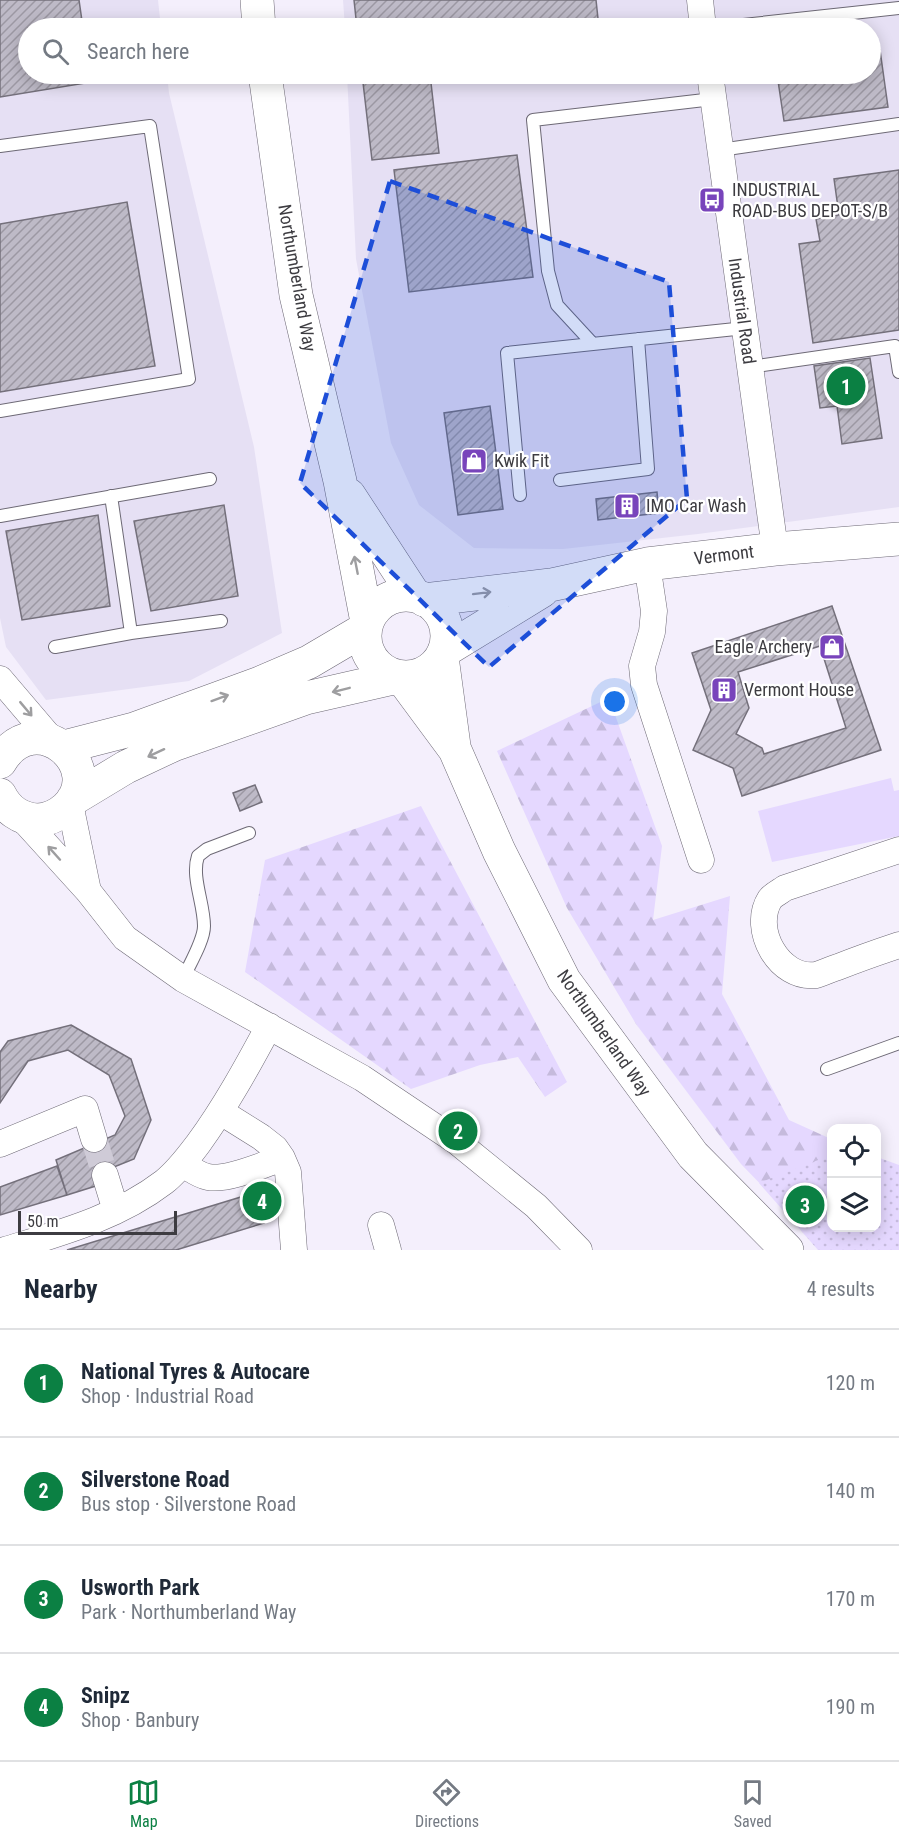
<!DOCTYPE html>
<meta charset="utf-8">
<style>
body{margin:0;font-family:"Roboto Condensed",sans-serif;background:#f2f2f3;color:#1f2937}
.controls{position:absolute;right:18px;bottom:18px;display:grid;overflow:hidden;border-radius:12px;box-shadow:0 3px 15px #0003}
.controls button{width:54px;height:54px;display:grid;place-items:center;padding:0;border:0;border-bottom:2px solid #e0e1e3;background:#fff;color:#1f2937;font:30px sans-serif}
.scale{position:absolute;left:18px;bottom:15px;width:159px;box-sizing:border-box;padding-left:6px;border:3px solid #3d3c41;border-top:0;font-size:16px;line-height:21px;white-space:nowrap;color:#3d3c41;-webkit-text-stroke:4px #fff;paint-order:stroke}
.you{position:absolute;left:615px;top:702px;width:21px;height:21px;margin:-15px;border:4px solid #fff;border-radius:50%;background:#1a73e8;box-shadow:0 0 0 9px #1a73e833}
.badge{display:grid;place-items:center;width:39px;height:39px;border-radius:50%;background:#0b8043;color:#fff;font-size:20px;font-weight:700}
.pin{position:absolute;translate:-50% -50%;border:3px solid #fff;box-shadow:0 2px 6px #0006}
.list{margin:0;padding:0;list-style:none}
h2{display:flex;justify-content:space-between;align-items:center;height:78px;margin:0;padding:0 24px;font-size:26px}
h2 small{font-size:20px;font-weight:400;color:#747a83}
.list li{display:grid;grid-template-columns:39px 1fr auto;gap:18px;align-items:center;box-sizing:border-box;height:108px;padding:0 24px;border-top:2px solid #e0e1e3}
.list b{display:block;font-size:22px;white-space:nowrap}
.list p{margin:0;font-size:20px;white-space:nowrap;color:#747a83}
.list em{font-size:20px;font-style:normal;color:#747a83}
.icon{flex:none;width:33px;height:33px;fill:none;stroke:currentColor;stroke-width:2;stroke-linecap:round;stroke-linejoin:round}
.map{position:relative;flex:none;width:899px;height:1250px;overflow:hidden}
.search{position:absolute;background:#fff;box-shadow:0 3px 15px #0003;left:18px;right:18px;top:18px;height:66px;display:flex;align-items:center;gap:15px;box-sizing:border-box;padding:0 21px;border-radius:33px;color:#747a83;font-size:22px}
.sheet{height:510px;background:#fff}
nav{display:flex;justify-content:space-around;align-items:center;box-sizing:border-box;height:84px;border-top:2px solid #e0e1e3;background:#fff;font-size:16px;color:#747a83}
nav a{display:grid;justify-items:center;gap:3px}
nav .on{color:#0b8043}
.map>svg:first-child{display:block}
.built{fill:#e6e0f4}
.green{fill:#e5d8ff}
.forest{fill:url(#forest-firs)}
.park{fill:url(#park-dots)}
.building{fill:url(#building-hatch);stroke:#74707b;stroke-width:1.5;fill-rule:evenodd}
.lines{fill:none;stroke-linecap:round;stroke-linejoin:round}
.street-tunnel{stroke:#cfcbd7;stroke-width:26;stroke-dasharray:26 13;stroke-linecap:butt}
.lane-casing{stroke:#6d6975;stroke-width:14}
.street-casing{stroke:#6d6975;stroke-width:27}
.primary-casing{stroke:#6d6975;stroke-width:34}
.lane{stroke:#fff;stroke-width:12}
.street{stroke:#fff;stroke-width:26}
.primary{stroke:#fff;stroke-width:33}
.oneway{stroke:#9e9ea0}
.marked{fill:#1d4ed8;fill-opacity:0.2;stroke:#1d4ed8;stroke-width:4.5;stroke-dasharray:12 8;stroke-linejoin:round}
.labels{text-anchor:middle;stroke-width:4.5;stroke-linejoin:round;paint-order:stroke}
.poi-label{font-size:18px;fill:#3d3c41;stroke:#fff;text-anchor:start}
.street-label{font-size:18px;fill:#3d3c41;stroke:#fff}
</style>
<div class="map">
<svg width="899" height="1250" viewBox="0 0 899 1250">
<defs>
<pattern id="forest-firs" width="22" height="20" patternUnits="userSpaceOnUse" patternTransform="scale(1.5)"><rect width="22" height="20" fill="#e5d8ff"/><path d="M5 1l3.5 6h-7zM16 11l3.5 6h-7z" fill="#c5badc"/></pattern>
<pattern id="park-dots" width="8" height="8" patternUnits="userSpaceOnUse" patternTransform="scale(1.5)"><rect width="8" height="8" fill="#e5d8ff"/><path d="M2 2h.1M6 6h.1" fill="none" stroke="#c5badc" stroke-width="1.8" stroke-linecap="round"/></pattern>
<pattern id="building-hatch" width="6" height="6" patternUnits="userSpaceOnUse" patternTransform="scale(1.5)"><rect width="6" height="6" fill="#bebac7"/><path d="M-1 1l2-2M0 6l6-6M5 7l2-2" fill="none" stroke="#9c98a3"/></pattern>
</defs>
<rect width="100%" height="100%" fill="#f4effc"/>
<path class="built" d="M 0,0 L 158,0 L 161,28 L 28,28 L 28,74 L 167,74 L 169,93 L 254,447 L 282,633 L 189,681 L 46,700 L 6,647 L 0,618 Z
M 343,0 L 899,0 L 899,507 L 698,534 L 563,549 L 474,548 L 419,505 L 391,443 L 356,259 L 347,74 L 870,74 L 870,28 L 345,28 Z"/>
<path class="green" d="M 891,778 L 894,791 L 899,790 L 899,836 L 772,862 L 758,811 Z"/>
<path class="forest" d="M 609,698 L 662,846 L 653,920 L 730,896 L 722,994 L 789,1120 L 831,1139 L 832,1228 L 876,1228 L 899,1250 L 824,1250 L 741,1164 L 636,1024 L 567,908 L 497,751 Z
M 421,806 L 567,1082 L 545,1097 L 518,1057 L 480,1065 L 411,1089 L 245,972 L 265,860 Z"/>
<path class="park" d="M 831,1155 L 832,1228 L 876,1228 L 877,1157 L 899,1165 L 899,1250 L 818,1250 L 759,1183 Z"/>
<path class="building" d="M 0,0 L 79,0 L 83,28 L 28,28 L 28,74 L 90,74 L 92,82 L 0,97 Z
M 354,0 L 596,0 L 599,28 L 357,28 Z
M 880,50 L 888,107 L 784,121 L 777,74 L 870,74 L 870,51 Z
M 362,74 L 515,74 L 431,83 L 439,153 L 372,160 Z
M 517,155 L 533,277 L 409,292 L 394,170 Z
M 899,170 L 899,330 L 813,343 L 799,244 L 820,241 L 816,219 L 839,215 L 834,179 Z
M 127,202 L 155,366 L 0,392 L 0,224 Z
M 870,358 L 882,438 L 842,444 L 837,406 L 820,408 L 814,366 Z
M 490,406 L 503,509 L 458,515 L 444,413 Z
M 657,492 L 659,513 L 598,520 L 596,499 Z
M 224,505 L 238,596 L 151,611 L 134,521 Z
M 98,515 L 110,606 L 22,620 L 6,531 Z
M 832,606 L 881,750 L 742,796 L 733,768 L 693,750 L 711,710 L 692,653 ZM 820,646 L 846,728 L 764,754 L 762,748 L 736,734 L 749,708 L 738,672 Z
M 255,785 L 262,802 L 240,811 L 233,793 Z
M 71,1025 L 131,1059 L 151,1120 L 134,1159 L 94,1175 L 99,1185 L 67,1195 L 56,1160 L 115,1135 L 125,1116 L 109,1075 L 68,1050 L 28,1061 L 0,1103 L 0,1052 L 8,1041 Z
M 57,1166 L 67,1195 L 0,1215 L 0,1187 Z
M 254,1193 L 264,1223 L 176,1250 L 67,1250 Z"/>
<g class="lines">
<path class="street-tunnel" d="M 94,1139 L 105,1175"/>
<defs>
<path id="lane" d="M 715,28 L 899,8
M 0,146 L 150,126 L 189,379 L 0,411
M 720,150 L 899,124
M 593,344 L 557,305 L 548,271 L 533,120 L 713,99
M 750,367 L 895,346 L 899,372
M 560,480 L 648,469 L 638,339
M 520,495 L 507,353 L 745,328
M 111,496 L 131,633
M 0,516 L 210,479
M 55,647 L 131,633 L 221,621
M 183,979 C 189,965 204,941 204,926 C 204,903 191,877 198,856 L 207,849 L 249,833
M 827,1069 L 899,1043"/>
<path id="street" d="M 700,0 L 703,28
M 710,74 L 775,549
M 647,564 L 654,611 L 652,632 L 642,666 L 644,685 L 701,860
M 0,679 L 52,740
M 70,804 L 88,891
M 19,815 L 88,891 L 125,938 L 183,979 L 362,1078 L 456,1141 L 536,1206 L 579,1250
M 899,850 L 785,888 C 781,891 773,895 770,899 C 751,929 779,980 816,975 C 823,973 831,969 838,967 C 858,959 878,952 899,945
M 221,1112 L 261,1137 L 275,1148 L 282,1158 L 288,1172 L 294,1250
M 0,1144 L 85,1109 L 94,1139
M 183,1164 C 191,1169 198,1175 208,1177 C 227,1181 263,1165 282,1158
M 105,1175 L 116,1211
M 381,1225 L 388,1250
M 5,1250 C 60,1233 117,1218 164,1182 C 178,1171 188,1157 198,1144 C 225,1107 247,1067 269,1026"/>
<path id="primary" d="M 257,0 L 259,28
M 265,74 L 296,295 L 340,481 L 367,622
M 349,495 L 415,596
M365 636a41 41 0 1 1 82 0a41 41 0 1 1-82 0Z
M 424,600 L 551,585 L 647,564 L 775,549 L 899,539
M 444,651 L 542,591
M 442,657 L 454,746
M 401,677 L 455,750 L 499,851 L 564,980 L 693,1155 L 787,1250
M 64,747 L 134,729 L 260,683 L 309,662 L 365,629
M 0,762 C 35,703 109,767 66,808 C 58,815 47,820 37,820 C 20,819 7,809 0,795
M 73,799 L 126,767 L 173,745 L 306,698 L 398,677"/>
</defs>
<use href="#lane" class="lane-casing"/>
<use href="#street" class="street-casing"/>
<use href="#primary" class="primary-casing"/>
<use href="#lane" class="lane"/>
<use href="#street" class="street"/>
<use href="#primary" class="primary"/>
</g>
<defs><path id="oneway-shaft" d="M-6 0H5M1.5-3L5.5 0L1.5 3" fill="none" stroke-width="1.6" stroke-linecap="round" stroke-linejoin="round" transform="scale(1.5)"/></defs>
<g class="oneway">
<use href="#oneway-shaft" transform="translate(356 565) rotate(-101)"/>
<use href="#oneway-shaft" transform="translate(482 593) rotate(-7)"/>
<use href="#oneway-shaft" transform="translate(341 690) rotate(166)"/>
<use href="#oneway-shaft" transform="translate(220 698) rotate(-20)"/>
<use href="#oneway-shaft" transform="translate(26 709) rotate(50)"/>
<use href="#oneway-shaft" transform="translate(156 753) rotate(155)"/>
<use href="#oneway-shaft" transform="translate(54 853) rotate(-132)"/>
</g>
<path class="marked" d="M 390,181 L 669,282 L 687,499 L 489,667 L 300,483 Z"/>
<defs>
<symbol id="bus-square" viewBox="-11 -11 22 22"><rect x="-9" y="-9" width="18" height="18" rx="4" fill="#7844bb" stroke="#fff"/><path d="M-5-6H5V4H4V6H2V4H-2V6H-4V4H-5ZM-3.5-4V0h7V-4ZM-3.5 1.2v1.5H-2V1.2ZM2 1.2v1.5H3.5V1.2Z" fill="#fff"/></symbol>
<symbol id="shop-square" viewBox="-11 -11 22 22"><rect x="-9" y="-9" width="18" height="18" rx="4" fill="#7844bb" stroke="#fff"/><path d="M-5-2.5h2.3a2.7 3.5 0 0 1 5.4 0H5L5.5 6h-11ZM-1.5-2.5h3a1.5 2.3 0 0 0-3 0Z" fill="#fff"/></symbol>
<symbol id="building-square" viewBox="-11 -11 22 22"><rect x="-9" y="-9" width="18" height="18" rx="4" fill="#7844bb" stroke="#fff"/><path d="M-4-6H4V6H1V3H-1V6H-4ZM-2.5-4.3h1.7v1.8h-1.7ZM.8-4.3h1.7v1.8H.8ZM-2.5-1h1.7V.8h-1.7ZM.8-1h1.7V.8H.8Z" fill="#fff"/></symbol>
</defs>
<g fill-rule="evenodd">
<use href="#bus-square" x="697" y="185" width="30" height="30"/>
<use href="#shop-square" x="459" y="446" width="30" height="30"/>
<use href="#building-square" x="612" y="491" width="30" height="30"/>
<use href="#shop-square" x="817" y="632" width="30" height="30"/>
<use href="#building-square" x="709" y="675" width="30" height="30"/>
</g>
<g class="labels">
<g class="poi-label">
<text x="732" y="196">INDUSTRIAL<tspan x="732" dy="21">ROAD-BUS DEPOT-S/B</tspan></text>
<text x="494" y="467">Kwik Fit</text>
<text x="646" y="512">IMO Car Wash</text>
<text x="812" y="653" text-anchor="end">Eagle Archery</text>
<text x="744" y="696">Vermont House</text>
</g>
<g class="street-label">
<text transform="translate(297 278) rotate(80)" y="6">Northumberland Way</text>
<text transform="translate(742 311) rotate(82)" y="6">Industrial Road</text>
<text transform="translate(724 555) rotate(-7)" y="6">Vermont</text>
<text transform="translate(604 1033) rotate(55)" y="6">Northumberland Way</text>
</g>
</g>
</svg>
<div class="controls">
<button><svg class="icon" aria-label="locate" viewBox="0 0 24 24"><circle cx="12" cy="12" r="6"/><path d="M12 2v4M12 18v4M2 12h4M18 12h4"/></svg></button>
<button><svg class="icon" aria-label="layers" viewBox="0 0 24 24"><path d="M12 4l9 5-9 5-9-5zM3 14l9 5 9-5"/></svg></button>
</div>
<div class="scale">50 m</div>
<div class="you"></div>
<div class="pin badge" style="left:846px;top:386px">1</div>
<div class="pin badge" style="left:458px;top:1131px">2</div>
<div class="pin badge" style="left:805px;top:1205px">3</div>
<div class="pin badge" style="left:262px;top:1201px">4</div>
<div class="search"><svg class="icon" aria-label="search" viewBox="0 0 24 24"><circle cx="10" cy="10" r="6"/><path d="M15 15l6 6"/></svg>Search here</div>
</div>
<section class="sheet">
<h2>Nearby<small>4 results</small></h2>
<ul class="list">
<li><span class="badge">1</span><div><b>National Tyres &amp; Autocare</b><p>Shop · Industrial Road</p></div><em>120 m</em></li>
<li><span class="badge">2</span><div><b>Silverstone Road</b><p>Bus stop · Silverstone Road</p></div><em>140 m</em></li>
<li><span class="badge">3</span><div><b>Usworth Park</b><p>Park · Northumberland Way</p></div><em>170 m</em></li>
<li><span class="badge">4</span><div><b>Snipz</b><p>Shop · Banbury</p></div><em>190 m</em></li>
</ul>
</section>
<nav>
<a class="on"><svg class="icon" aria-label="map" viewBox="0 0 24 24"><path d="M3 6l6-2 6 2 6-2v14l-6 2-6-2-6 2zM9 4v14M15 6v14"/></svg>Map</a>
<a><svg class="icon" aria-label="directions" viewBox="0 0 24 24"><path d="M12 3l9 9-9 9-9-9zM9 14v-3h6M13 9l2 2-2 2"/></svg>Directions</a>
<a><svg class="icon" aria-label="saved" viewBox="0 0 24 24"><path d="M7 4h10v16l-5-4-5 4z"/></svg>Saved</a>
</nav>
